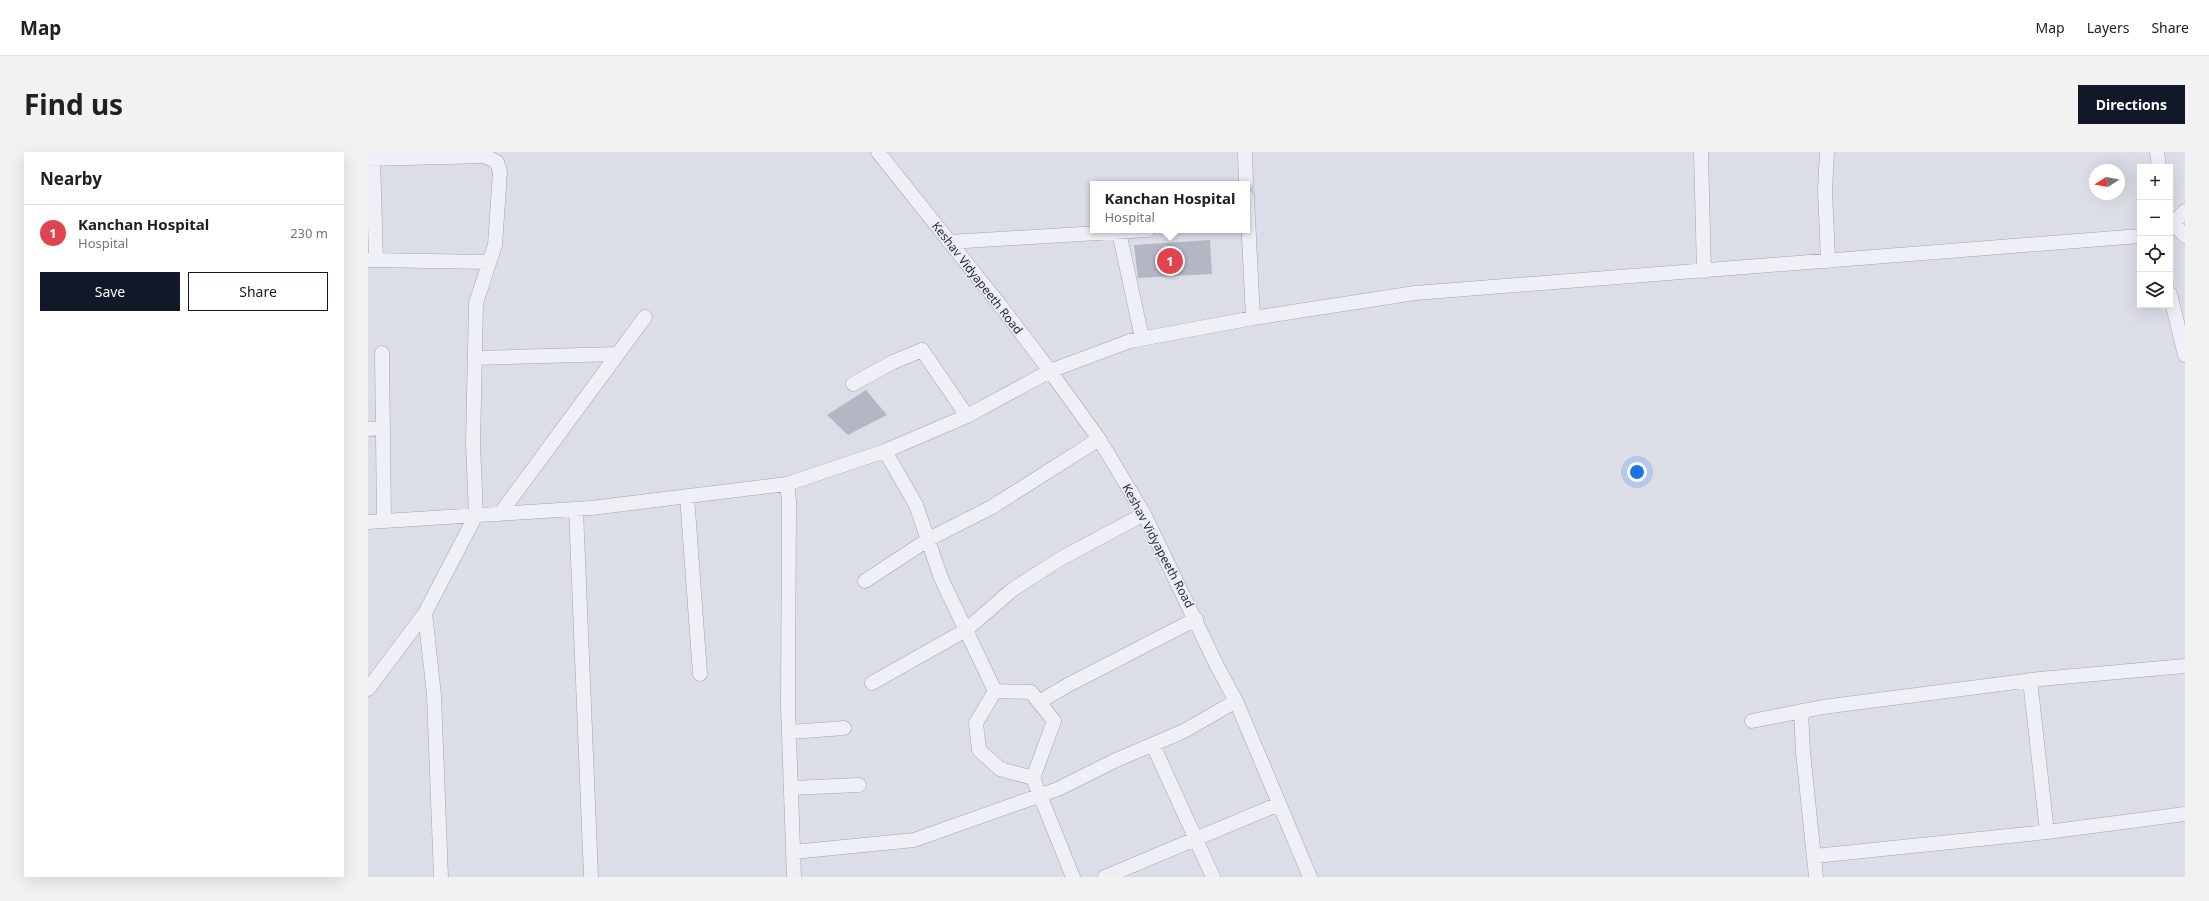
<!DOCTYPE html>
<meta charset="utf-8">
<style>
body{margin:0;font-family:"Noto Sans",sans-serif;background:#f2f2f2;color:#202124}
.controls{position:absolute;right:12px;top:12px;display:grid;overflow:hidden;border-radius:0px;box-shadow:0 4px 16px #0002}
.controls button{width:36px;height:36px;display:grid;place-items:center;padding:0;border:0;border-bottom:1px solid #e0e0e0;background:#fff;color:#202124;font:20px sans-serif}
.compass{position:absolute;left:1721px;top:12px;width:36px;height:36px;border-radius:50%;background:#fff;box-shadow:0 4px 16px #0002;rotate:259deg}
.you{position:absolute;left:1269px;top:320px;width:14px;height:14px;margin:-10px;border:3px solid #fff;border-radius:50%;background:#1a73e8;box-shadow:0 0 0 6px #1a73e833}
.badge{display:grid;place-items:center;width:26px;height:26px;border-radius:50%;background:#111827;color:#fff;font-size:13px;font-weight:700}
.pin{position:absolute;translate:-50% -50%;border:2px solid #fff;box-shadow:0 1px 4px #0006}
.popup{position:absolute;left:722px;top:29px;width:160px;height:52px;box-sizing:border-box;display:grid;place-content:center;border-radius:0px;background:#fff;filter:drop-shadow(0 1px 3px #0005);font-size:13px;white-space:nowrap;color:#757577}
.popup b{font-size:15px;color:#202124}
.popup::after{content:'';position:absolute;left:50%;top:100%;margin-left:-8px;border:8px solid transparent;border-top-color:#fff}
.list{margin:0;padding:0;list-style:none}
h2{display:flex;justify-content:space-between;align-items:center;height:52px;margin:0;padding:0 16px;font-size:17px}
h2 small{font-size:13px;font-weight:400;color:#757577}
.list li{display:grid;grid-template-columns:26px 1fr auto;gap:12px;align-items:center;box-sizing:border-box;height:56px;padding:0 16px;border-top:1px solid #e0e0e0}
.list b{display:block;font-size:15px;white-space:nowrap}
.list p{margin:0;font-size:13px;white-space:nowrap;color:#757577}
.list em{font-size:13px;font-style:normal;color:#757577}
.actions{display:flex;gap:8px;padding:12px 16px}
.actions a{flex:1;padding:9px 0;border:1px solid #111827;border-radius:0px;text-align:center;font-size:14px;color:#111827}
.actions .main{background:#111827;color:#fff}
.icon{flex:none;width:22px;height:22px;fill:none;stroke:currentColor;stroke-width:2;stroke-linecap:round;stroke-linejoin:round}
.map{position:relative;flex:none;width:1817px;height:725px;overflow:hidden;border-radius:0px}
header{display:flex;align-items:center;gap:24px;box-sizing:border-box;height:56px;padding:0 20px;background:#fff;border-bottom:1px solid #e0e0e0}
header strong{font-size:19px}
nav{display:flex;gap:22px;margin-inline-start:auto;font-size:14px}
.intro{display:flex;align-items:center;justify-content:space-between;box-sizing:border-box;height:96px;padding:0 24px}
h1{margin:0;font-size:28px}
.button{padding:10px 18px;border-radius:0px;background:#111827;color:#fff;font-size:14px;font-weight:700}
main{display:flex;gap:24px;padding:0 24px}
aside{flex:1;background:#fff;border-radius:0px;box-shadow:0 4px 16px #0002}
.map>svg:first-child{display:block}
.building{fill:#b3b7c3}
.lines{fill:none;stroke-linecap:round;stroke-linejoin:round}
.minor-casing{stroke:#a1a4b1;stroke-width:15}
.minor{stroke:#eef0f5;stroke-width:14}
.labels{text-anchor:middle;stroke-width:3;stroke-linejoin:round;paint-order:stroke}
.street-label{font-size:12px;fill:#252a3d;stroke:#ebedf4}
</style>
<header>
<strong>Map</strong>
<nav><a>Map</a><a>Layers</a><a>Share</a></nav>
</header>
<div class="intro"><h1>Find us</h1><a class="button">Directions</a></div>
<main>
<aside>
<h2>Nearby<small></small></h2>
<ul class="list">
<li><span class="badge" style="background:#e0444e">1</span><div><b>Kanchan Hospital</b><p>Hospital</p></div><em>230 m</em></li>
</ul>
<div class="actions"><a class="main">Save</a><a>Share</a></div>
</aside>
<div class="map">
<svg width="1817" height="725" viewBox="0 0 1817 725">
<rect width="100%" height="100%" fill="#dcdee7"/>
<path class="building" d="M 842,88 L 844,122 L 770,126 L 766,93 Z
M 498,238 L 519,263 L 480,283 L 459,263 Z"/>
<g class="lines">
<defs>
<path id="minor" d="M 510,0 L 632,153 L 682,219 L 731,287 L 776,362 L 849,514 L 868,549 L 942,725
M 877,0 L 878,32
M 1333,0 L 1336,119
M 1459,0 L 1457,38 L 1460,109
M 1789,0 L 1791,15
M 0,7 L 117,4 L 129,10 L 132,20 L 127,93 L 108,151 L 105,291 L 108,363 L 57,461 L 0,537
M 5,7 L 8,107
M 879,45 L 885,166
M 1805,71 L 1817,84
M 1802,74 L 1817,59
M 751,80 L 774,186
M 581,90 L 780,78
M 0,108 L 121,110
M 1802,142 L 1817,203
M 14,201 L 16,368
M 107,206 L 250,202
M 485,232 L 525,210 L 554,198 L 599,264
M 0,277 L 15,276
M 517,299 L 548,353 L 573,426 L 627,539 L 663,540 L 686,569 L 665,626 L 705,725
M 419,332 L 421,349 L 420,555 L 426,725
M 319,344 L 332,522
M 208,358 L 223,725
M 132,362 L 277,165
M 0,370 L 223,356 L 419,332 L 517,299 L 599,264 L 682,219 L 762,189 L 885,166 L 1047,141 L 1772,84
M 497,429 L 561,387 L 624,355 L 731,287
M 57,461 L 66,543 L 73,725
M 1662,528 L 1679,680
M 504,531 L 598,478 L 644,438 L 692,407 L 776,362
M 627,539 L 608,571 L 611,598 L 632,617 L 665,626
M 671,550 L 700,533 L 828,467
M 1433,559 L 1435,600 L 1448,725
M 1384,569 L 1455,555 L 1672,527 L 1817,514
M 423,580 L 476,576
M 785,593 L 845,725
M 423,636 L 491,633
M 425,700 L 546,688 L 690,637 L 746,609 L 816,579 L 868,549
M 1447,704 L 1679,680 L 1817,662
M 737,725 L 911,652"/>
</defs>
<use href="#minor" class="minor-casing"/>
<use href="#minor" class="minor"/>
</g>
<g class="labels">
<g class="street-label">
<text transform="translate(609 126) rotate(52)" y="4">Keshav Vidyapeeth Road</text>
<text transform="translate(790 394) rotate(62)" y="4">Keshav Vidyapeeth Road</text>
</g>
</g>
</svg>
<div class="controls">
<button>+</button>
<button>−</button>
<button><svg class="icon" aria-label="locate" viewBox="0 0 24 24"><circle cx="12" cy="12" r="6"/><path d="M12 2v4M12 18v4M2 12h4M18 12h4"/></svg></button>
<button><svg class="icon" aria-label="layers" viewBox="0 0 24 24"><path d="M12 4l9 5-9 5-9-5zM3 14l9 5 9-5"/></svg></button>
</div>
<svg class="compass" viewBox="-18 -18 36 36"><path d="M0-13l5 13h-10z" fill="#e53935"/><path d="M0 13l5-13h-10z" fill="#757577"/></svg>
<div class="you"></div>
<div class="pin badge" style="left:802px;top:109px;background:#e0444e">1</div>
<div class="popup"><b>Kanchan Hospital</b>Hospital</div>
</div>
</main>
